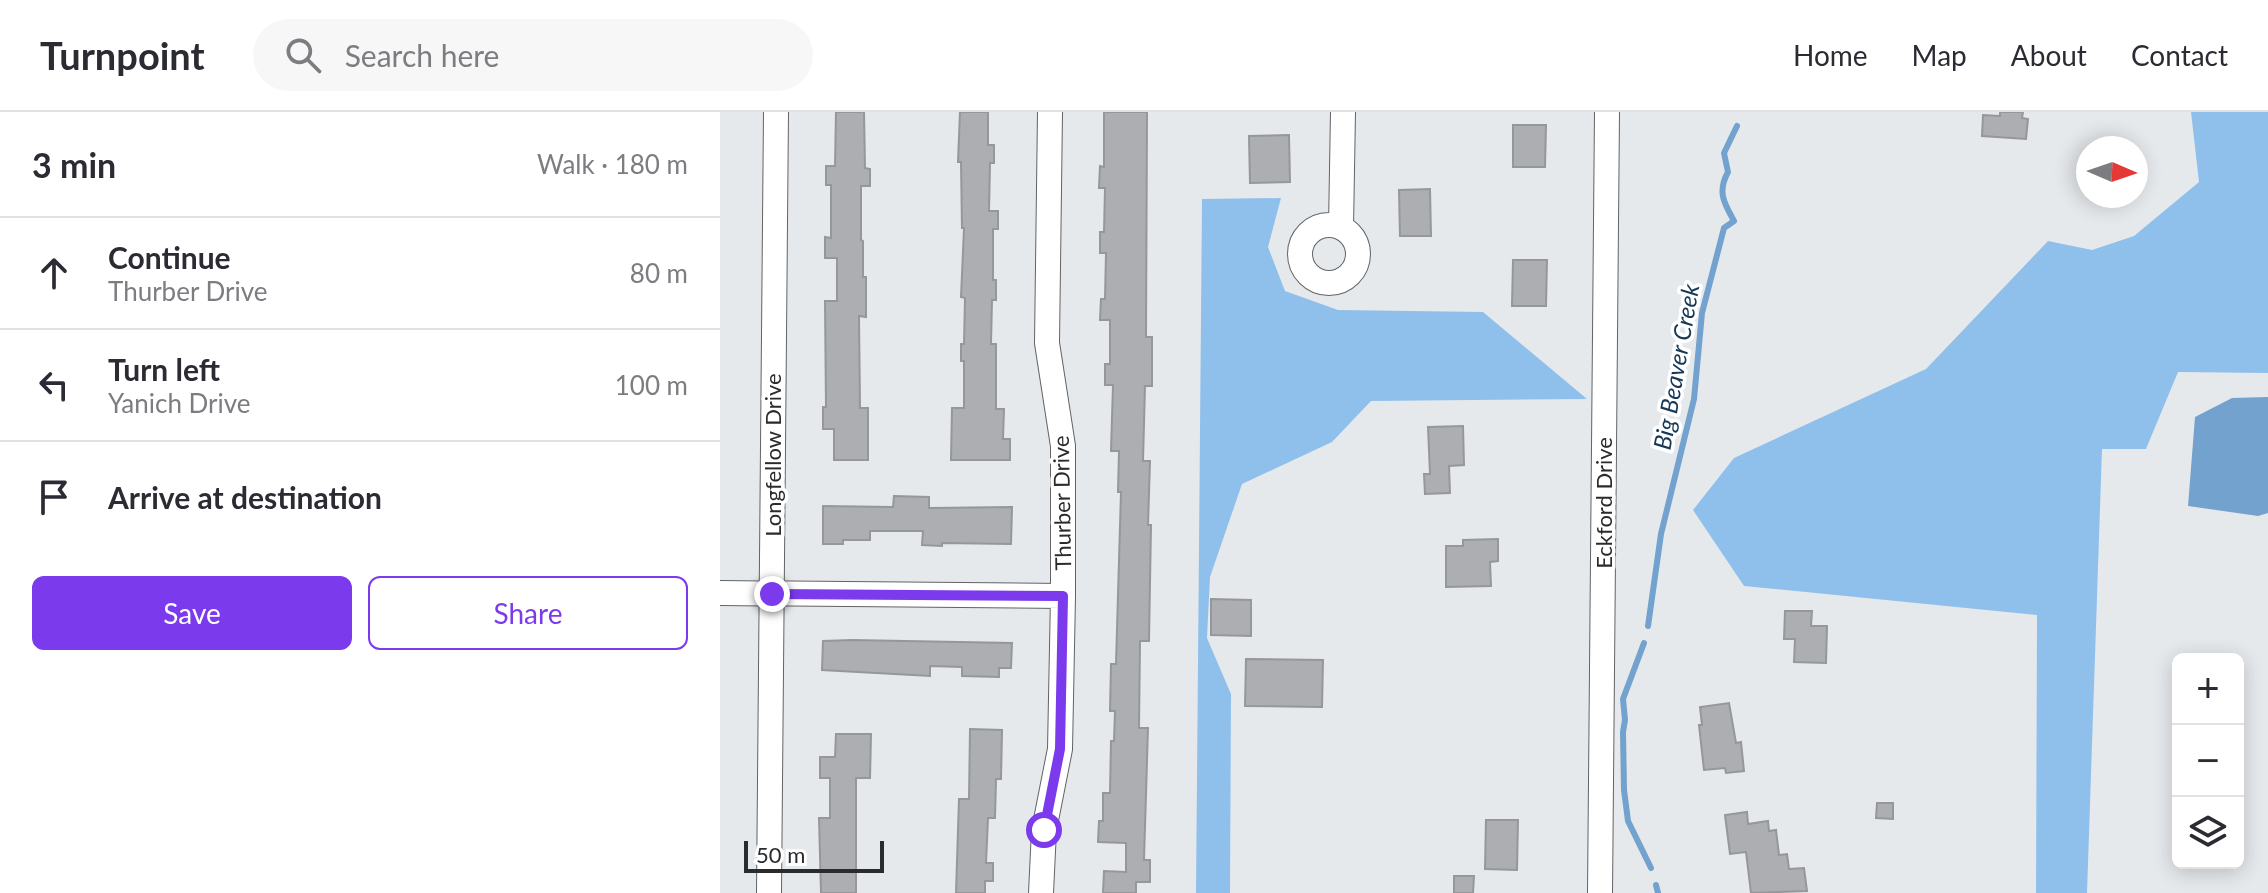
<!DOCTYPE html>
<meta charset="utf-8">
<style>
body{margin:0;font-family:Lato,sans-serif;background:#f7f7f7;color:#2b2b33}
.controls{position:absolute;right:24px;bottom:24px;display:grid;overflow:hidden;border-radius:12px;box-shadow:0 4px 20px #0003}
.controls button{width:72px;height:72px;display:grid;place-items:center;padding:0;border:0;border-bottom:2px solid #e1e1e2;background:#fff;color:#2b2b33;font:40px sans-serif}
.compass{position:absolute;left:1356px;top:24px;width:72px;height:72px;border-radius:50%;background:#fff;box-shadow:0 4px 20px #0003;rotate:92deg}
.scale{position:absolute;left:24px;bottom:20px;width:140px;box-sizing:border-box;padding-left:8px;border:4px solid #2a2b2c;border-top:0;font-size:22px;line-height:28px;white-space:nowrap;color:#2a2b2c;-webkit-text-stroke:6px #fff;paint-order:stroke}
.stop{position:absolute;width:24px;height:24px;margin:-18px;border:6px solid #7c3aed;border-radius:50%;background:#fff}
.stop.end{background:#7c3aed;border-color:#fff;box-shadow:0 2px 8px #0008}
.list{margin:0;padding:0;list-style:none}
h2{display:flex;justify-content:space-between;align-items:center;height:104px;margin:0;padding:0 32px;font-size:34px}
h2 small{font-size:26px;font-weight:400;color:#7c7c81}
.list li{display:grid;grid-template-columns:52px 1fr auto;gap:24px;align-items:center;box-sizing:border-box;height:112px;padding:0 32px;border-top:2px solid #e1e1e2}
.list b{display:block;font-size:30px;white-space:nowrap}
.list p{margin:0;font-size:26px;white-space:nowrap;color:#7c7c81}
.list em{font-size:26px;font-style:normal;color:#7c7c81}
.actions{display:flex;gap:16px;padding:24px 32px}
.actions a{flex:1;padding:18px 0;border:2px solid #7c3aed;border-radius:12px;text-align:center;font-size:28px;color:#7c3aed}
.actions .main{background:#7c3aed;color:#fff}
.icon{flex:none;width:44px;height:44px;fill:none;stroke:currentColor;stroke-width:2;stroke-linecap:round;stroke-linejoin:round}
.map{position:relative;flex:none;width:1548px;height:781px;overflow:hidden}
header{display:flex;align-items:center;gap:48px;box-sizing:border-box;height:112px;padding:0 40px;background:#fff;border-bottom:2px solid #e1e1e2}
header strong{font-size:38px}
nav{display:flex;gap:44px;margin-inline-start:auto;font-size:28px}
.search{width:560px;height:72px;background:#f7f7f7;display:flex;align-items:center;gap:20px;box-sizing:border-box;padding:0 28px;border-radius:44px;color:#7c7c81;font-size:30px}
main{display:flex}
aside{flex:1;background:#fff}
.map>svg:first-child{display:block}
.forest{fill:#8fc0ec}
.water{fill:#72a2cd}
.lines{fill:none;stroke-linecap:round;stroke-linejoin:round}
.stream{stroke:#72a2cd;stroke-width:6}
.building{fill:#acaeb1;stroke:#95979a;stroke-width:2}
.minor-casing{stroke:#616366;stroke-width:26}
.minor{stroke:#fff;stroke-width:24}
.route{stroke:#7c3aed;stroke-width:10}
.labels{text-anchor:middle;stroke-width:7;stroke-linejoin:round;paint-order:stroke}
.street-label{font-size:22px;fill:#2a2b2c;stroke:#fff}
.water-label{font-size:24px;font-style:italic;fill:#143856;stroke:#fff}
</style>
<header>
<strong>Turnpoint</strong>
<div class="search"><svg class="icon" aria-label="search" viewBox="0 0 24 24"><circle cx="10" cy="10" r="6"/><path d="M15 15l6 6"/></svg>Search here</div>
<nav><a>Home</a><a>Map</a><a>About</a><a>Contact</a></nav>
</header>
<main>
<aside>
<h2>3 min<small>Walk · 180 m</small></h2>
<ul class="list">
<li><svg class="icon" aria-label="ahead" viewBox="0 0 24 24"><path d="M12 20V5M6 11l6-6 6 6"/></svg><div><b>Continue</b><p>Thurber Drive</p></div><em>80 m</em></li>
<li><svg class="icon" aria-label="left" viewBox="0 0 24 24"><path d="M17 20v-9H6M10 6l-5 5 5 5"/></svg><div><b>Turn left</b><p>Yanich Drive</p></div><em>100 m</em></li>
<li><svg class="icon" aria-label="arrive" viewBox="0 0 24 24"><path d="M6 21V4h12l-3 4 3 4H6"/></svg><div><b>Arrive at destination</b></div></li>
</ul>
<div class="actions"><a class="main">Save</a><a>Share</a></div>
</aside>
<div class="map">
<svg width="1548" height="781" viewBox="0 0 1548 781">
<rect width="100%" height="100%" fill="#e6e9ec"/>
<path class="forest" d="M 1471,0 L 1548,0 L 1548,261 L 1458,260 L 1426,337 L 1382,337 L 1367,781 L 1316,781 L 1317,503 L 1024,474 L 973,398 L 1014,346 L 1206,257 L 1328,129 L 1372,138 L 1414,124 L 1479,70 Z
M 561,86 L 548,135 L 565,179 L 618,198 L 763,200 L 867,287 L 651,289 L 612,330 L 522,372 L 490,465 L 487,526 L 511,582 L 510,781 L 476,781 L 482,87 Z"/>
<path class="water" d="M 1548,285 L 1548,401 L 1538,404 L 1468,394 L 1475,305 L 1512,286 Z"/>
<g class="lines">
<path class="stream" d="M 928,514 L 941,422 L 974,287 L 982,201 L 1004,116 L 1014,109 C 1004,91 997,80 1008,60 L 1004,41 L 1017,14
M 924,531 L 903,587 L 905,608 L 903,620 L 904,678 L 908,709 L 931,756
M 936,773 L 938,781"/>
</g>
<path class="building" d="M 116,0 L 144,0 L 145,56 L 150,57 L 150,74 L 141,74 L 141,128 L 143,129 L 143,165 L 146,165 L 146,205 L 139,204 L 140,296 L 148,296 L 148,348 L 114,348 L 114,317 L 103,317 L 103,295 L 106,295 L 105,189 L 117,189 L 117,146 L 105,146 L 105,125 L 111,126 L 111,73 L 106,73 L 106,54 L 115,54 Z
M 240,0 L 268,0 L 268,33 L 274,33 L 274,51 L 270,51 L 269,99 L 278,99 L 278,117 L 273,117 L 273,168 L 276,168 L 276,188 L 272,188 L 271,232 L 276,232 L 276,297 L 284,297 L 283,327 L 290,327 L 290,348 L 231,348 L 232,296 L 244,296 L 244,249 L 241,249 L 241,232 L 244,232 L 245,186 L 241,185 L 244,116 L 242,116 L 241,50 L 238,50 Z
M 384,0 L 427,0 L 426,225 L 432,225 L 432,274 L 425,274 L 423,349 L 430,349 L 428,413 L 431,413 L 429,529 L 420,529 L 419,616 L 428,616 L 424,748 L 430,748 L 430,770 L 416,770 L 416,781 L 383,781 L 384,759 L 406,760 L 406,731 L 378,730 L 379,709 L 383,709 L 383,681 L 390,681 L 391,629 L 394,629 L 395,599 L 390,599 L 391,552 L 396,552 L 401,380 L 398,380 L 399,339 L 391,339 L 393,273 L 385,273 L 385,252 L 390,252 L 390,208 L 380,208 L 381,187 L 385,187 L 386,141 L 380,141 L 380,120 L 384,120 L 385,76 L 379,76 L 380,54 L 384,55 Z
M 1280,0 L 1303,0 L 1302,6 L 1308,7 L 1306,27 L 1262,24 L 1263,3 L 1280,4 Z
M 793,13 L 826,13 L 825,55 L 793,55 Z
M 569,23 L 570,70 L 530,71 L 529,24 Z
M 710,77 L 711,124 L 680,124 L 679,78 Z
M 793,148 L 827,148 L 826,194 L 792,194 Z
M 743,314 L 744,353 L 729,354 L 730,381 L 705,382 L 704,362 L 710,362 L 708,315 Z
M 174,384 L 209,385 L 209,396 L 292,395 L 291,432 L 222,431 L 222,434 L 202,433 L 203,419 L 150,419 L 150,428 L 123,428 L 123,432 L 103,432 L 103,394 L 173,395 Z
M 778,427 L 778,449 L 770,450 L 771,474 L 726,475 L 726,434 L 743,434 L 743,428 Z
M 491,487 L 531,488 L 531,524 L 491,523 Z
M 1065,499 L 1092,499 L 1091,514 L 1107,514 L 1106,551 L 1074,550 L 1075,527 L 1064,527 Z
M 132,528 L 292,531 L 291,556 L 279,556 L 279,565 L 242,564 L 242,555 L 210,554 L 210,564 L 102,558 L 103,529 Z
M 526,547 L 603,548 L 602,595 L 525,594 Z
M 1009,591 L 1016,631 L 1021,630 L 1024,659 L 1006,661 L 1005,656 L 984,658 L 979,613 L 982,613 L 980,595 Z
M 250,617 L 282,618 L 281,667 L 276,667 L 275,706 L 268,706 L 266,751 L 273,751 L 273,769 L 265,769 L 265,781 L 236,781 L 239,687 L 249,687 Z
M 116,622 L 151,622 L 150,666 L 136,666 L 136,781 L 101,781 L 99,706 L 110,706 L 110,666 L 100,666 L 100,645 L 115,645 Z
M 1157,691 L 1173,691 L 1173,707 L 1156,706 Z
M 1027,700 L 1028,712 L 1048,709 L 1049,719 L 1056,718 L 1059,743 L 1067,742 L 1069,757 L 1084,756 L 1087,779 L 1031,781 L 1026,740 L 1010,742 L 1005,703 Z
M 766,708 L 798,708 L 797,758 L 765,757 Z
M 734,764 L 754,764 L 753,781 L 734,781 Z"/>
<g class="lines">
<defs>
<path id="minor" d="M580 142a29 29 0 1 1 58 0a29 29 0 1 1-58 0Z
M 621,115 L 623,0
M 0,481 L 343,484
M 49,781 L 56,0
M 321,781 L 324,718 L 340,637 L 343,484 L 343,334 L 327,231 L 330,0
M 880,781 L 887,0"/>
</defs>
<use href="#minor" class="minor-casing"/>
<use href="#minor" class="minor"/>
</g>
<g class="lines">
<path class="route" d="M 52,482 L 343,484 L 340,637 L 324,718"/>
</g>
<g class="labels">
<g class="street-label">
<text transform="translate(53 343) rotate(-90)" y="8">Longfellow Drive</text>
<text transform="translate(342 391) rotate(-91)" y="8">Thurber Drive</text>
<text transform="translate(884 391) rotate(-90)" y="8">Eckford Drive</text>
</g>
<g class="water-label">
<text transform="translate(957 255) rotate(-80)" y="8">Big Beaver Creek</text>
</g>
</g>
</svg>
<div class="controls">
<button>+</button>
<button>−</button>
<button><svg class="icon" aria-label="layers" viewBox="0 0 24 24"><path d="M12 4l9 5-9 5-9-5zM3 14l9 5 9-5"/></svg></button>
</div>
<svg class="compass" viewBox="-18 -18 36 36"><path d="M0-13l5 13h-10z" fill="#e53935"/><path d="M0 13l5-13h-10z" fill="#7c7c81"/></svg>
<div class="scale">50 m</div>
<div class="stop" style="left:324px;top:718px"></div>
<div class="stop end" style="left:52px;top:482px"></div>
</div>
</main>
